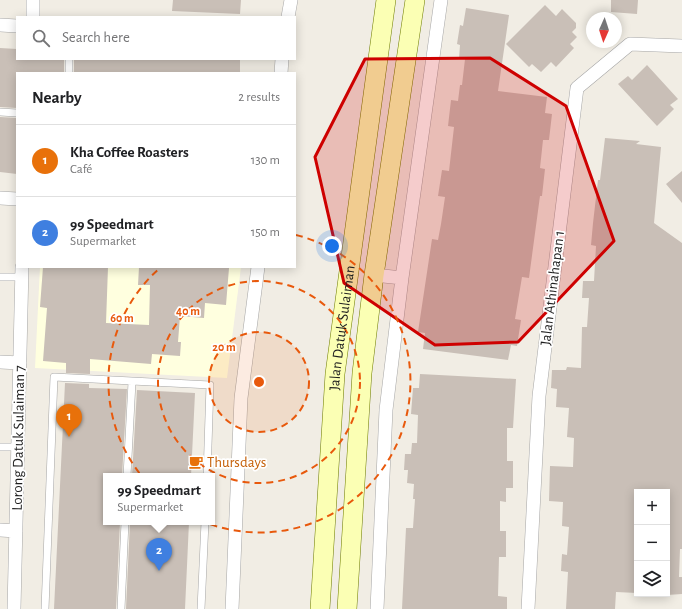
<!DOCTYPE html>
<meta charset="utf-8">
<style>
body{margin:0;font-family:"Alegreya Sans",sans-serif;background:#f6f6f6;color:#202124}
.controls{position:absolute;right:12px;bottom:12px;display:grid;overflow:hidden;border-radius:0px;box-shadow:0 2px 10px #0003}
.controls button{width:36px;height:36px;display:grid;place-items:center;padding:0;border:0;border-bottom:1px solid #e0e0e0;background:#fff;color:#202124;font:20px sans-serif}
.compass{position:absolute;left:586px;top:12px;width:36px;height:36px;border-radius:50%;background:#fff;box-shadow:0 2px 10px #0003;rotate:183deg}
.you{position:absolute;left:332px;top:246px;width:14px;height:14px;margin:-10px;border:3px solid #fff;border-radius:50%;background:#1a73e8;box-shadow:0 0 0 6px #1a73e833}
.badge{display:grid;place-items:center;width:26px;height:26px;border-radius:50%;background:#2563eb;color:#fff;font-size:13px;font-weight:700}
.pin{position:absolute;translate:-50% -33px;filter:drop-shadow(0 1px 2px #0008)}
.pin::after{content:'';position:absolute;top:21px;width:14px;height:12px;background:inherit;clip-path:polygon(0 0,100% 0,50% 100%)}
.popup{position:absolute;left:103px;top:473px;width:112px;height:52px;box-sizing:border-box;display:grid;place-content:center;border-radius:0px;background:#fff;filter:drop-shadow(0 1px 3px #0005);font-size:13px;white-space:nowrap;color:#757577}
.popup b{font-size:15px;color:#202124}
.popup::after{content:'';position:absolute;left:50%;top:100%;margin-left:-8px;border:8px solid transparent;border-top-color:#fff}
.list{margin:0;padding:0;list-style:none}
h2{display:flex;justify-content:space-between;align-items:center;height:52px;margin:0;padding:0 16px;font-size:17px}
h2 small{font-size:13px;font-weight:400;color:#757577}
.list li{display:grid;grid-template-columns:26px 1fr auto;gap:12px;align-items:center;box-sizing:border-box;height:72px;padding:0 16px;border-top:1px solid #e0e0e0}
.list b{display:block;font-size:15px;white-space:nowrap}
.list p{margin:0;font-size:13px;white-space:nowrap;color:#757577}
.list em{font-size:13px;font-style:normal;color:#757577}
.icon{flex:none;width:22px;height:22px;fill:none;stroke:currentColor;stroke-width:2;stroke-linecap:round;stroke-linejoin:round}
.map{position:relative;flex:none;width:682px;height:609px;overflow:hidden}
.search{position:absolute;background:#fff;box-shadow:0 2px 10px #0003;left:16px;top:16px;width:280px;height:44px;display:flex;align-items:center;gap:10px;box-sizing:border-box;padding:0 14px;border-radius:0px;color:#757577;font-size:15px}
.panel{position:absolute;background:#fff;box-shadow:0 2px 10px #0003;left:16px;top:72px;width:280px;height:196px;border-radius:0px}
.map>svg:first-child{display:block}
.education{fill:#ffffdf}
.building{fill:#c9bfb7}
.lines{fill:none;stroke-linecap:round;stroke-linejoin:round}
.lane-casing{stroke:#a6a6a6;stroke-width:8}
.street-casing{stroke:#a6a6a6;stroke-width:14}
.secondary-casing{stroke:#6e7c00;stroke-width:20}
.lane{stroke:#fff;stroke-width:7}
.street{stroke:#fff;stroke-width:13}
.secondary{stroke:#fbffb4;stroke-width:19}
.marked{fill:#ce0100;fill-opacity:0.2;stroke:#ce0100;stroke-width:3;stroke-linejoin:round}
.ring{fill:none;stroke:#e8590c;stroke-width:2;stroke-dasharray:7 5}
.labels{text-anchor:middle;stroke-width:3.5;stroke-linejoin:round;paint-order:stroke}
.street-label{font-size:15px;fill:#1f1f1f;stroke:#fff}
.food-label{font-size:15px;fill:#c56008;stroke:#fff;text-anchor:start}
.centre{fill:#e8590c;stroke:#fff;stroke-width:2}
.ring-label{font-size:12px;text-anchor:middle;font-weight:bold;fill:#e8590c;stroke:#fff;stroke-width:3.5;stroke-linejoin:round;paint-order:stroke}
</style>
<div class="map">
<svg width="682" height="609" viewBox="0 0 682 609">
<rect width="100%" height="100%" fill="#f1ede4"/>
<path class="education" d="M 40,267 L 241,267 L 227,378 L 35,368 Z"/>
<path class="building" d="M 173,0 L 241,0 L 240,14 L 172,11 Z
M 611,0 L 638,0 L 637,14 L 611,12 Z
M 545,5 L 556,16 L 562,9 L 576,23 L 576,28 L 572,32 L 577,37 L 570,44 L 574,48 L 556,67 L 551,62 L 541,72 L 532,64 L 529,67 L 506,44 Z
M 466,8 L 509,15 L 498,91 L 547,97 L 545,113 L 552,114 L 549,140 L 543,140 L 540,168 L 545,169 L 542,196 L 540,196 L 529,278 L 522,277 L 515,319 L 521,320 L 517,346 L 511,345 L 508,360 L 423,349 L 425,333 L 418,332 L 432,239 L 438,240 L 441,224 L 445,197 L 438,196 L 442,170 L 449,171 L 454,127 L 448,126 L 451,100 L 458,101 L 460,85 L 462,85 L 465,59 L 459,59 L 460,45 L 457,44 L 460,25 L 463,26 Z
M 0,48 L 17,49 L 17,59 L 64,59 L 64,73 L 17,73 L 17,108 L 0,107 Z
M 74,59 L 240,59 L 240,73 L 74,73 Z
M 647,65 L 678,99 L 670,105 L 674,109 L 657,126 L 618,84 L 628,76 L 632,80 Z
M 0,117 L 17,118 L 17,174 L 0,172 Z
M 605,138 L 640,141 L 636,144 L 661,147 L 654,223 L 682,243 L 682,549 L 680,549 L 679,577 L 682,577 L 682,594 L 667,595 L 667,492 L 637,492 L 637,593 L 616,592 L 615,609 L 566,609 L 568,572 L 561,571 L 562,554 L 567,555 L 569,527 L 562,526 L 563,502 L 549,501 L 550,466 L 573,467 L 574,438 L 567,437 L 569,408 L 556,407 L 557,389 L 551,388 L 552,370 L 566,370 L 567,367 L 581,368 L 582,327 L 587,327 L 589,298 L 582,298 L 583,281 L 594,281 L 596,246 L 591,245 L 593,223 L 598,180 L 600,180 Z
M 682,171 L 682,203 L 666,184 Z
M 43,267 L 108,267 L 106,323 L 149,325 L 150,285 L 138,285 L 139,267 L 229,268 L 226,305 L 205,303 L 204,318 L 180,316 L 178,342 L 181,342 L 180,356 L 152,354 L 151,364 L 90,359 L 90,374 L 66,373 L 66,363 L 43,361 L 47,308 L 40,307 Z
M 420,374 L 516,379 L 513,428 L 507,428 L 507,461 L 513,461 L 513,488 L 506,488 L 506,502 L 500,501 L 500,531 L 506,531 L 506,557 L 499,557 L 498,596 L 507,597 L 507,609 L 402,609 L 406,528 L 413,528 L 415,499 L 413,499 L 414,484 L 407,483 L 408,470 L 404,470 L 405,454 L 411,454 L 412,443 L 417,443 L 418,415 L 411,414 L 413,388 L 419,388 Z
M 65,383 L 89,384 L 89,388 L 127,389 L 122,476 L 106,476 L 106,522 L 120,522 L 116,609 L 54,609 Z
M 137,390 L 195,393 L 191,476 L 132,476 Z
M 130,522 L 189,522 L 185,609 L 126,609 Z"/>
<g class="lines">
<defs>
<path id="lane" d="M 69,73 L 69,59
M 0,112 L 17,113
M 0,277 L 22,277
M 0,447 L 18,447
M 127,476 L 132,382
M 45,609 L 54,377 L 210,385 L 207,476
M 121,609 L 125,522
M 201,609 L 205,522"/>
<path id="street" d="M 33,17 L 33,0
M 288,17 L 291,0
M 0,25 L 17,26
M 281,73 L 282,59
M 0,198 L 17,199
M 374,275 L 402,278
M 0,362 L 20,363
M 0,530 L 16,531
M 14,609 L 22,267
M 232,609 L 241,398 L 258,267
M 377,609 L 386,410 L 402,278 L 441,0
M 528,609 L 539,396 L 577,88 L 630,44 L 682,46"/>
<g id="secondary">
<path id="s1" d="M 320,609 L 335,374 L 386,0"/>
<path d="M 347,609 L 362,373 L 374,275 L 415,0"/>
</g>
</defs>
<use href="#lane" class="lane-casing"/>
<use href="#street" class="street-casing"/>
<use href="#secondary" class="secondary-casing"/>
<use href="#lane" class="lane"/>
<use href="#street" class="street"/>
<use href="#secondary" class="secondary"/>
</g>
<path class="marked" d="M 490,58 L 566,106 L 614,241 L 518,342 L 435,345 L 344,283 L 315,157 L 365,59 Z"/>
<circle cx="259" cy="382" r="50" fill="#e8590c" fill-opacity=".12"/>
<g class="ring">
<circle cx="259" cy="382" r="50"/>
<circle cx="259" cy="382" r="101"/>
<path d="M296 235A151 151 0 1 1 161 267"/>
</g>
<defs>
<symbol id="cafe-bare" viewBox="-9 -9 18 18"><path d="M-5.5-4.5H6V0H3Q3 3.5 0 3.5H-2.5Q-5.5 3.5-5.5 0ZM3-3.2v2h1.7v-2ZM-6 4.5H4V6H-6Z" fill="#e8710a" stroke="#fff" stroke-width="2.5" paint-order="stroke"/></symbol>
</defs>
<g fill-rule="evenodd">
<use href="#cafe-bare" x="186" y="452" width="20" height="20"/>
</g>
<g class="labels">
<g class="street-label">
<text transform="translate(552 288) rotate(-83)" y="5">Jalan Athinahapan 1</text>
<text dy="5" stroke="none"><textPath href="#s1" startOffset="282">Jalan Datuk Sulaiman</textPath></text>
<text transform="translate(18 438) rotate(-89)" y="5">Lorong Datuk Sulaiman 7</text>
</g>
<g class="food-label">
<text x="207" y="467">Thursdays</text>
</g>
</g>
<circle cx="259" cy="382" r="6" class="centre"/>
<g class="ring-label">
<text x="188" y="315">40 m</text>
<text x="122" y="322">60 m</text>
<text x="224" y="351">20 m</text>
</g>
</svg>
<div class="controls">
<button>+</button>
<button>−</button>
<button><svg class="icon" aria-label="layers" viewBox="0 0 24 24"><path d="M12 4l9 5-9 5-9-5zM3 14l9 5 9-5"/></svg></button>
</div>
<svg class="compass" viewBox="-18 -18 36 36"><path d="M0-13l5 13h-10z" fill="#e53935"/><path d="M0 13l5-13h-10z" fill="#757577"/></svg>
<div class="you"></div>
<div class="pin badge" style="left:69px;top:437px;background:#e8710a">1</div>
<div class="pin badge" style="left:159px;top:571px;background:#3f7fe0">2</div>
<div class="popup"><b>99 Speedmart</b>Supermarket</div>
<div class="search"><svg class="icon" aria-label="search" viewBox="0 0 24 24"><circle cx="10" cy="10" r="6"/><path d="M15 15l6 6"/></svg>Search here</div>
<section class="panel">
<h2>Nearby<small>2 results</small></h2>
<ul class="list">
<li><span class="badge" style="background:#e8710a">1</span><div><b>Kha Coffee Roasters</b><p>Café</p></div><em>130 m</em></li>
<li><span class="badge" style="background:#3f7fe0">2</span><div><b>99 Speedmart</b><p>Supermarket</p></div><em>150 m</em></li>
</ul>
</section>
</div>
